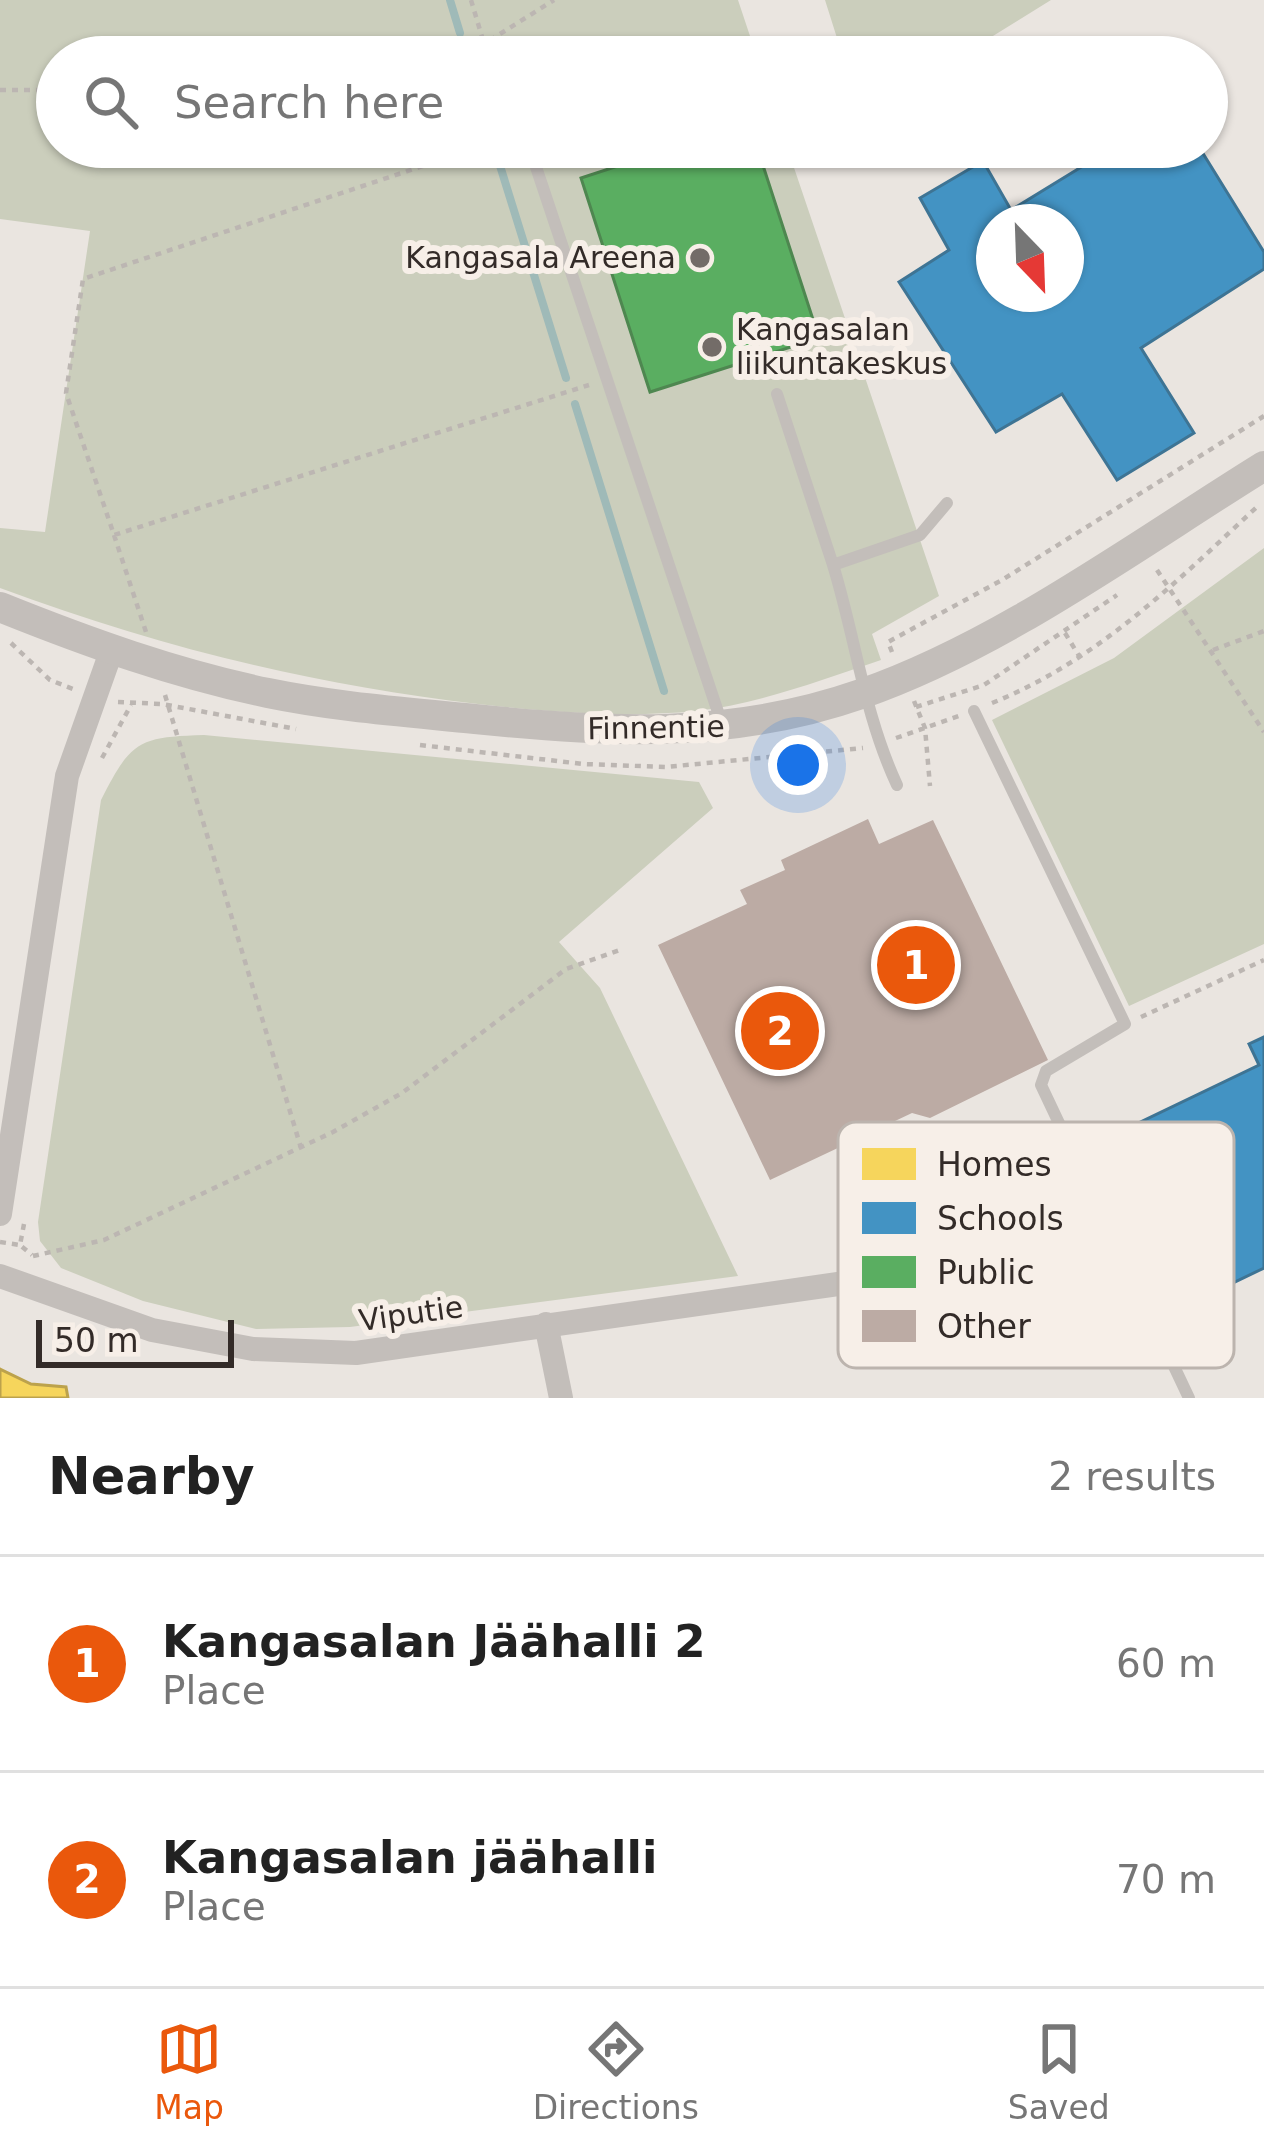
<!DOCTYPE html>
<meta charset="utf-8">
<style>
body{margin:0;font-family:"DejaVu Sans",sans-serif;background:#f6f6f6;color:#222}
.compass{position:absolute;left:976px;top:204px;width:108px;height:108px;border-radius:50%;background:#fff;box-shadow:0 3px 9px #0004;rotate:157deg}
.scale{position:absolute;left:36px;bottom:30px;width:198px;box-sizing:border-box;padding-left:12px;border:6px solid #332b28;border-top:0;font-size:33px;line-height:42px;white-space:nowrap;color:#332b28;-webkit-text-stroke:9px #f7efe8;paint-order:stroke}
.you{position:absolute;left:798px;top:765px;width:42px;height:42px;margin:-30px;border:9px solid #fff;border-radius:50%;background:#1a73e8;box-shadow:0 0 0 18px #1a73e833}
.badge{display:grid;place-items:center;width:78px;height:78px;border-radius:50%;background:#ea580c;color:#fff;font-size:39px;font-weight:700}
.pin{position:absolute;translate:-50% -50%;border:6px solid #fff;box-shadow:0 3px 12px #0006}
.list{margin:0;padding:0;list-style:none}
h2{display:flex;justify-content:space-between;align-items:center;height:156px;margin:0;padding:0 48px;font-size:51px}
h2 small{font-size:39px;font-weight:400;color:#767676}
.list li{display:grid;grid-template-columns:78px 1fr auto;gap:36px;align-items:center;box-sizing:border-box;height:216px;padding:0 48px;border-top:3px solid #e0e0e0}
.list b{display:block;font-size:45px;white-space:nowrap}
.list p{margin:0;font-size:39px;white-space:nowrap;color:#767676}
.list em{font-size:39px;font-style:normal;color:#767676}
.icon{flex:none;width:66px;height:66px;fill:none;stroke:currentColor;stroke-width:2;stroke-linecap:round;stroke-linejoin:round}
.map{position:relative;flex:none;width:1264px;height:1398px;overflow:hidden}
.search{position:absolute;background:#fff;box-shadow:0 3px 9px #0004;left:36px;right:36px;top:36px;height:132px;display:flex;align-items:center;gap:30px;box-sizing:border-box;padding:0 42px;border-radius:66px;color:#767676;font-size:45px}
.sheet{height:588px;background:#fff}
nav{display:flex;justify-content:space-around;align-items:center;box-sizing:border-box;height:168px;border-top:3px solid #e0e0e0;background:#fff;font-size:33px;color:#767676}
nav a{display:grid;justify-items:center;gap:6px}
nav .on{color:#ea580c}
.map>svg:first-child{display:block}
.green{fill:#cbcebc}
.homes{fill:#f6d55c;stroke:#bca24c;stroke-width:3}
.schools{fill:#4393c3;stroke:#3e7494;stroke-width:3;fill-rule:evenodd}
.public{fill:#5aae61;stroke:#4e8750;stroke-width:3}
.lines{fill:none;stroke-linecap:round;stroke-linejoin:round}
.stream{stroke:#9fbab8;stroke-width:8}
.building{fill:#bcaba4}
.path{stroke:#bcb6b2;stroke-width:4.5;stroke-dasharray:6 6;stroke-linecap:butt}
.service{stroke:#c3beba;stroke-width:12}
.minor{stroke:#c3beba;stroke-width:24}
.tertiary{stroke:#c3beba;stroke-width:30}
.poi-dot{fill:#736c68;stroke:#f7efe8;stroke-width:4.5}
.labels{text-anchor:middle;stroke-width:12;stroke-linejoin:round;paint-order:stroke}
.poi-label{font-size:30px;fill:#332b28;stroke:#f7efe8;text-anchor:end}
.street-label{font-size:30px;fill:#332b28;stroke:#f7efe8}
.key{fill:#f7efe8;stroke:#bcb4ae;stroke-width:3}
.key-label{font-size:33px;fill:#332b28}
</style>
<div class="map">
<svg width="1264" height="1398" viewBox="0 0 1264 1398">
<rect width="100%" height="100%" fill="#eae5e0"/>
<path class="green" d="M 0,0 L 738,0 L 757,57 L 57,57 L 57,147 L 787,147 L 939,596 L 872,634 L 881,660 C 821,680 759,704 696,711 C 624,718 549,712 478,704 C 312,685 156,646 0,588 L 0,528 L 45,532 L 90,231 L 0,219 Z
M 825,0 L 1051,0 L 959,57 L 843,57 Z
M 1264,548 L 1264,944 L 1129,1006 L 992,720 L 1114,658 Z
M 204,735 L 699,782 L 713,808 L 559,942 L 600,988 L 738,1276 L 350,1327 L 256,1329 L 143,1301 L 61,1268 L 40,1241 L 38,1222 L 101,800 C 131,741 138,737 204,735 Z"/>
<path class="homes" d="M 0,1369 L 31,1384 L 66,1387 L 68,1398 L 0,1398 Z"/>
<path class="schools" d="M 890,147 L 931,147 L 902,165 Z
M 1114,147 L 1199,147 L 1264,252 L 1264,269 L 1141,348 L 1194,433 L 1117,480 L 1062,394 L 996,432 L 899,282 L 949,250 L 920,198 L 983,161 L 1011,210 ZM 994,222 L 1066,222 L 1066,294 L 994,294 Z
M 1264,1037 L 1264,1268 L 1181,1308 L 1101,1141 L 1259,1065 L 1249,1044 Z"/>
<path class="public" d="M 676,147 L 757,147 L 819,338 L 650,392 L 581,178 Z"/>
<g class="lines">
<path class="stream" d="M 450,0 L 460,33
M 497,156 L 566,378
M 575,404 L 664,691"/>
</g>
<path class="building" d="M 868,819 L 879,844 L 933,820 L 1048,1060 L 930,1118 L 912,1113 L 770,1180 L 658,945 L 747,904 L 740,890 L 785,870 L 781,860 Z"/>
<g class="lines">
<path class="path" d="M 471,0 L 488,57
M 445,57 L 484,44 L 554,0
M 0,90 L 57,90
M 480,147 L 83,279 L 66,393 L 114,535 L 589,385
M 114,535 L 146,632
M 1157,570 L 1264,732
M 1065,633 L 1081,659
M 11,643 L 50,680 L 73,689
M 1213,650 L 1264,631
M 892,652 L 888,642 L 1002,580 L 1264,416
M 165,695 L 301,1148
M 914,701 L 925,728 L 930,786
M 118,702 L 162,704 L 296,729
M 992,703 C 1099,660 1177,581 1260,504
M 916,707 L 984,685 L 1117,595
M 896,738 L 959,716
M 420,745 L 583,764 L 666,767 L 863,748
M 102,758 L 131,705
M 1141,1017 L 1264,960
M 24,1224 L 20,1245 L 32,1255
M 0,1242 L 20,1245
M 33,1256 L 104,1240 L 333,1132 L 402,1093 L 566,969 L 620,950
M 856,1265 L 1017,1228 L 1076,1204"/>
<path class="service" d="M 545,147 L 531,152 L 721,721
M 777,394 L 833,565
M 974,711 L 1125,1024 L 1046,1071 L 1041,1085 L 1189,1398
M 897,785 C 864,714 856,640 833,565 L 920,535 L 947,503"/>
<path class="minor" d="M 0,1214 L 67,776 L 111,652
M 0,1276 L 152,1330 L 253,1349 L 356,1353 L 838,1284
M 546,1324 L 561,1398"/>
<path class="tertiary" d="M 0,607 C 87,642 176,674 268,693 C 336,707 406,712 475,719 C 609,733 732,739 861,694 C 1002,645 1138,544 1264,466"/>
</g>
<g class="poi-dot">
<circle cx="700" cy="258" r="12"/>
<circle cx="712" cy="347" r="12"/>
</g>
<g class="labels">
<g class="poi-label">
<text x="676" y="268">Kangasala Areena</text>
<text x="736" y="340" text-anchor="start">Kangasalan<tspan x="736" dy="34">liikuntakeskus</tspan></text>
</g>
<g class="street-label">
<text transform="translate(656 728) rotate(-1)" y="10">Finnentie</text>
<text transform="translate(411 1314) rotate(-8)" y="10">Viputie</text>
</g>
</g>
<rect x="838" y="1122" width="396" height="246" rx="18" class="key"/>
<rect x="862" y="1148" width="54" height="32" fill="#f6d55c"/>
<rect x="862" y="1202" width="54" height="32" fill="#4393c3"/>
<rect x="862" y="1256" width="54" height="32" fill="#5aae61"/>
<rect x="862" y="1310" width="54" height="32" fill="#bcaba4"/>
<g class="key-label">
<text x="937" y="1176">Homes</text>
<text x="937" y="1230">Schools</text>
<text x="937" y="1284">Public</text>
<text x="937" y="1338">Other</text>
</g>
</svg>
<svg class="compass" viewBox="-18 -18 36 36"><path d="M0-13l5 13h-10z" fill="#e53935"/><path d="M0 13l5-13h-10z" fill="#767676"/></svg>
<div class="scale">50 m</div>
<div class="you"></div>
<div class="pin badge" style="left:916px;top:965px">1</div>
<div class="pin badge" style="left:780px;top:1031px">2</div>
<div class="search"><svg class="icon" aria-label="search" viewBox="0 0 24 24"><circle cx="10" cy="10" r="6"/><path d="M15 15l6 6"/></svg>Search here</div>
</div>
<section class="sheet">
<h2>Nearby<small>2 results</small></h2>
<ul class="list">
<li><span class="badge">1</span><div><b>Kangasalan Jäähalli 2</b><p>Place</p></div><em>60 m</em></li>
<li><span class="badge">2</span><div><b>Kangasalan jäähalli</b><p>Place</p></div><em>70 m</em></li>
</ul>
</section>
<nav>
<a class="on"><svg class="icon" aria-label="map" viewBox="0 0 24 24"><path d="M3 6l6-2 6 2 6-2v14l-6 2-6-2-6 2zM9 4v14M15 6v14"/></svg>Map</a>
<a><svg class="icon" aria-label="directions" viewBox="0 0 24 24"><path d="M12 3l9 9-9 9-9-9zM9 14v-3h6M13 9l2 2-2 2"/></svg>Directions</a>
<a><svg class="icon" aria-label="saved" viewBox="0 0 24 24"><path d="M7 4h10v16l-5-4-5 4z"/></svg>Saved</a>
</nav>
